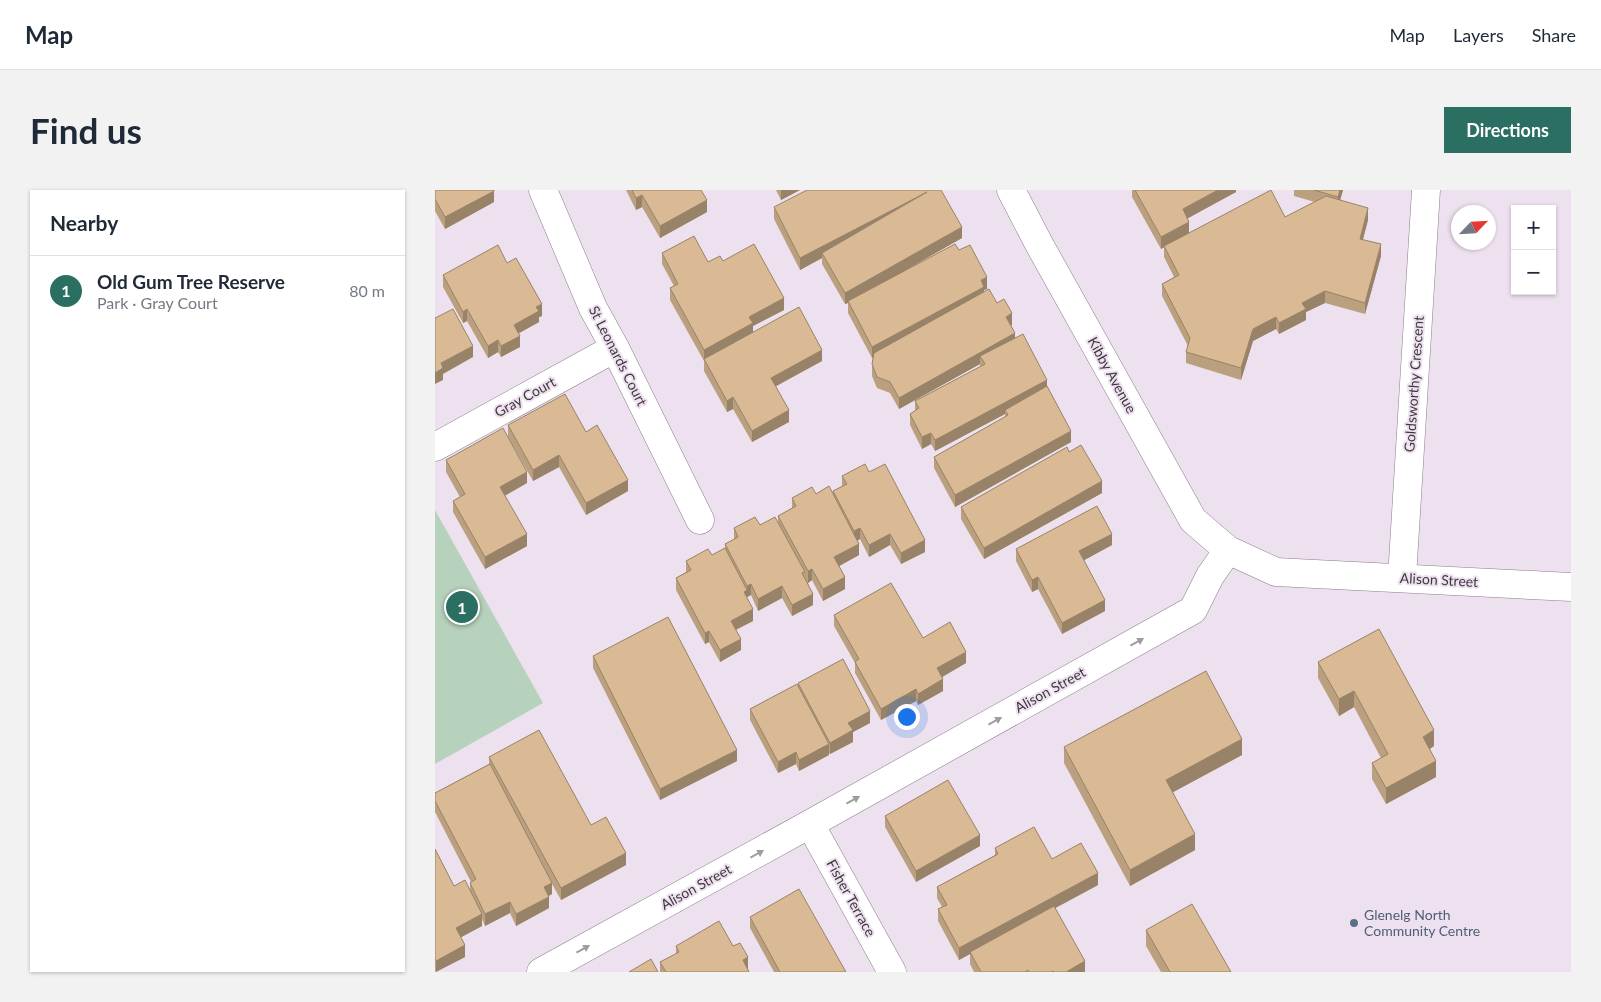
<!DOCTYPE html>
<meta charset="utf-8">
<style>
body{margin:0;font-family:Lato,sans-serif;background:#f2f2f3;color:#1f2937}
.controls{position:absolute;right:15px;top:15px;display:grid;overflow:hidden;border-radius:0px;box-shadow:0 1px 4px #0004}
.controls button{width:45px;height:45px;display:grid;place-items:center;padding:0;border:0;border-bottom:1px solid #e0e1e3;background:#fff;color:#1f2937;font:25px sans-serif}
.compass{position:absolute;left:1016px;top:15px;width:45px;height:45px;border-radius:50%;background:#fff;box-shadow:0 1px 4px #0004;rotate:65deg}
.you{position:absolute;left:471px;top:526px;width:18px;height:18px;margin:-12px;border:4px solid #fff;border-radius:50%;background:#1a73e8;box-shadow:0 0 0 8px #1a73e833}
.badge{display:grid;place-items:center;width:32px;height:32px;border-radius:50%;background:#2a6f62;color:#fff;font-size:16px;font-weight:700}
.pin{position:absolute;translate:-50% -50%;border:2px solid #fff;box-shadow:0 1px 5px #0006}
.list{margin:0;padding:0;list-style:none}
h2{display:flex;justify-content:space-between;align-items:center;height:65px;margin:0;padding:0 20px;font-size:21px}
h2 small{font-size:16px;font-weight:400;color:#747a83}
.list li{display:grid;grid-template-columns:32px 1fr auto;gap:15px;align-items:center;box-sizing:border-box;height:70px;padding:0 20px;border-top:1px solid #e0e1e3}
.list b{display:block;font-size:19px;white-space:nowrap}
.list p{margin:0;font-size:16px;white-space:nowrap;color:#747a83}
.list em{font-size:16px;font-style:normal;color:#747a83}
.map{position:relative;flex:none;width:1136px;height:782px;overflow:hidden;border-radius:0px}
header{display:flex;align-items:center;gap:30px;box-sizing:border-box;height:70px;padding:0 25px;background:#fff;border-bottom:1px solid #e0e1e3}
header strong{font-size:24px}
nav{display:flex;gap:28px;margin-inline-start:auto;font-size:18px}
.intro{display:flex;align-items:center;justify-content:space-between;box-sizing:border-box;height:120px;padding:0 30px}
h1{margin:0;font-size:35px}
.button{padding:12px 22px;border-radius:0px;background:#2a6f62;color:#fff;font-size:18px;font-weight:700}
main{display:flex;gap:30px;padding:0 30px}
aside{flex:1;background:#fff;border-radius:0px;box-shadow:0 1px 4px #0004}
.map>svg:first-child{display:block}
.green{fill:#b7d2bc}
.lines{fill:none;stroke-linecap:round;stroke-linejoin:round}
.minor-casing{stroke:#8a7e8b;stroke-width:29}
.minor{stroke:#fff;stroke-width:28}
.wall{fill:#bba07f}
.shaded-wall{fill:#988268}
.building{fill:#d9ba94;stroke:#988268}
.oneway{fill:#9e9c9e}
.service-dot{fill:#5c6f8a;stroke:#eee1ef;stroke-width:2}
.labels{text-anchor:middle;stroke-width:4;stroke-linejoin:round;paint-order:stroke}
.street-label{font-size:14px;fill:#3e383e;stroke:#eee1ef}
.service-label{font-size:14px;fill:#4e5e75;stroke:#eee1ef;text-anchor:start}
</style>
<header>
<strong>Map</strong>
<nav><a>Map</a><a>Layers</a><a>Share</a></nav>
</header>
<div class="intro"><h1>Find us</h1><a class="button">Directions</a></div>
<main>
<aside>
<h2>Nearby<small></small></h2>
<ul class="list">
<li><span class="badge">1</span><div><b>Old Gum Tree Reserve</b><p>Park · Gray Court</p></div><em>80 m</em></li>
</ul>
</aside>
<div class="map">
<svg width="1136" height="782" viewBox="0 0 1136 782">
<rect width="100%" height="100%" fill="#eee1ef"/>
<path class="green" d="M 0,320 L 108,513 L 0,574 Z"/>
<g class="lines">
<defs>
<path id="minor" d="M 108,0 L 158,118 L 180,158 L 265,330
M 576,0 L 604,54 L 758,330 L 793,360 L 841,382 L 1136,397
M 0,257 L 180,158
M 967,388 L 991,0
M 375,634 L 457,782
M 106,782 L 375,634 L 758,420 L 775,386 L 793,360"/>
</defs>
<use href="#minor" class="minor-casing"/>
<use href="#minor" class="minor"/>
</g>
<path class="wall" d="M 0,0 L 59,12 L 10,39 L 0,21 Z
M 191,0 L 266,0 L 272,22 L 225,48 L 207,17 L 201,20 Z
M 341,0 L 365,0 L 346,10 Z
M 697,0 L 801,0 L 801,2 L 752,28 L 754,43 L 850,27 L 880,12 L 859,6 L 859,0 L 908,0 L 905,10 L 933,30 L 928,49 L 946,66 L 930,124 L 890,113 L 871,122 L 871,130 L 844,144 L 841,139 L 818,151 L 806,190 L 751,173 L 751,162 L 753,156 L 727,106 L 727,94 L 739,87 L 729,67 L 729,57 L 726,59 L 697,7 Z
M 339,17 L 527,48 L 458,87 L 524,60 L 552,99 L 549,100 L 549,101 L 562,113 L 577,135 L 576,136 L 580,148 L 612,196 L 636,252 L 520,317 L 499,278 L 499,267 L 570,227 L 570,224 L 500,261 L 496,254 L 487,259 L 475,235 L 475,224 L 480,221 L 480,211 L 545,177 L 545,174 L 464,219 L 455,203 L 442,198 L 437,186 L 437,174 L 438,168 L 437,168 L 413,123 L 413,113 L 410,114 L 387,74 L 387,68 L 365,80 L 339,29 Z
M 227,63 L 273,72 L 288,71 L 349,120 L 318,136 L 318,142 L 387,171 L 340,196 L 354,232 L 317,252 L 298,219 L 292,222 L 269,181 L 269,171 L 235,110 L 235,98 L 239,96 L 227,74 Z
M 72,73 L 107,126 L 104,127 L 104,132 L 84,143 L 85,157 L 66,167 L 63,162 L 53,168 L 32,131 L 28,133 L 8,97 L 8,85 Z
M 73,235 L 151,242 L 193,301 L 151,325 L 124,277 L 98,291 L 73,247 Z
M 634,262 L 667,303 L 549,369 L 526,329 L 526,317 Z
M 11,270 L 92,293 L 70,306 L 92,356 L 50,379 L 18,322 L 18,311 L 25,307 L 11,282 Z
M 434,282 L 490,362 L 466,374 L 455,355 L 434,367 L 425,349 L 422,351 L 424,365 L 404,376 L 410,399 L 388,411 L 377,390 L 373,393 L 378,415 L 357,426 L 347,408 L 323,421 L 316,405 L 312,407 L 312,408 L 318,431 L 301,440 L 306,460 L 285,472 L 274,452 L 270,454 L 241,400 L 241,388 L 251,382 L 251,371 L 277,365 L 290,359 L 290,354 L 299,350 L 299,338 L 343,332 L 343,326 L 357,318 L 357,308 L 381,304 L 398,305 L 398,301 L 407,296 L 407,286 Z
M 677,355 L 649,370 L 670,421 L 627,444 L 603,399 L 597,402 L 581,371 L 581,359 Z
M 399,425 L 488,448 L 531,473 L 507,487 L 508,501 L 483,515 L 481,511 L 446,530 L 420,483 L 420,473 L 399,436 Z
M 158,466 L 302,571 L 225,610 L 158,478 Z
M 883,472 L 999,556 L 995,559 L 1001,587 L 951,614 L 937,589 L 937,573 L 946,568 L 919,517 L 904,526 L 883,488 Z
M 363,493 L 435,533 L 418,542 L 418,552 L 395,564 L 394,563 L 394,565 L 364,581 L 361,574 L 343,583 L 315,530 L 315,519 L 363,496 Z
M 629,557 L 807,565 L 738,602 L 760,660 L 695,696 L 629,573 Z
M 54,567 L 156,635 L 191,675 L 126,710 L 117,694 L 117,704 L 114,706 L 114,718 L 81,736 L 75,723 L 50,736 L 47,729 L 47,736 L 26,747 L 30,767 L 0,782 L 0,659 L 19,696 L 35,699 L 35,693 L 36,692 L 0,622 L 0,603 L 54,574 Z
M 450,626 L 545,656 L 481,692 L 450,637 Z
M 560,658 L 617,669 L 663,695 L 620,718 L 650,782 L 539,782 L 535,774 L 535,764 L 524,770 L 503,731 L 503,719 L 507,717 L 502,708 L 502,697 L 560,665 Z
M 315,727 L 411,782 L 339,782 L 315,738 Z
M 711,740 L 796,782 L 726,782 L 711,756 Z
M 241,756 L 298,756 L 313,779 L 314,782 L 225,782 L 225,772 L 241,764 Z"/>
<path class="shaded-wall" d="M 346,0 L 365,0 L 346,10 Z
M 783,0 L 801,0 L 801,2 L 748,31 L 748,19 Z
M 905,0 L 908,0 L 903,18 L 903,7 Z
M 59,1 L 59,12 L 10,39 L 10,27 Z
M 492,2 L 387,63 L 387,68 L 365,80 L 365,68 Z
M 207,5 L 207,17 L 201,20 L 201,8 Z
M 272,10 L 272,22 L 225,48 L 225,36 Z
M 933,18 L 933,30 L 925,60 L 925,49 Z
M 754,32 L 754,43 L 726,59 L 726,47 Z
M 527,37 L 527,48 L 413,113 L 413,111 L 413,113 L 410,114 L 410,103 Z
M 946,54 L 946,66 L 930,124 L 930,113 Z
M 552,87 L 552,99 L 549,100 L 549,108 L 437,168 L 437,157 Z
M 890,101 L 890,113 L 871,122 L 871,130 L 844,144 L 844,133 L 867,113 Z
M 349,108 L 349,120 L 318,136 L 318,145 L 269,169 L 269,171 L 269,160 L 314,127 Z
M 107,114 L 107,126 L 104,127 L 104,132 L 79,146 L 79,135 L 101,117 Z
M 32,119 L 32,131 L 28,133 L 28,122 Z
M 577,123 L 577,135 L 571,138 L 571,127 Z
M 841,127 L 841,139 L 818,151 L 806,190 L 806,178 L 818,139 Z
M 580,143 L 580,154 L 545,166 L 545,174 L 464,219 L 464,208 Z
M 85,146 L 85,157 L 66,167 L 66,156 Z
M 63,150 L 63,162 L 53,168 L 53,156 Z
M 38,156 L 38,167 L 8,184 L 8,190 L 0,194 L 0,183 L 6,173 Z
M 387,160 L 387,171 L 336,199 L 336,188 Z
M 612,190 L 612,202 L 570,220 L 570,224 L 500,261 L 500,250 Z
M 298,207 L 298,219 L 292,222 L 292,211 Z
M 354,220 L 354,232 L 317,252 L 317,241 Z
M 636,241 L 636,252 L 520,317 L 520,305 Z
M 496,243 L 496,254 L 487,259 L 487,247 Z
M 124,265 L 124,277 L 98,291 L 98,280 Z
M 92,282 L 92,293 L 65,308 L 65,297 Z
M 193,290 L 193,301 L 151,325 L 151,313 Z
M 667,291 L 667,303 L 549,369 L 549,358 Z
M 425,338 L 425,349 L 419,352 L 419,341 Z
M 92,344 L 92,356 L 50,379 L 50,367 Z
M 455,344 L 455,355 L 434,367 L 434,355 Z
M 677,344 L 677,355 L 644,373 L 644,361 Z
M 490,350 L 490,362 L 466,374 L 466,363 Z
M 424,354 L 424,365 L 399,379 L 399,367 Z
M 377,379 L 377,390 L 373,393 L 373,381 Z
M 410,387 L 410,399 L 388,411 L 388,399 Z
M 603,387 L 603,399 L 597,402 L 597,390 Z
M 316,394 L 316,405 L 312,407 L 312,412 L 309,402 L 312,400 L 312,396 Z
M 347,396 L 347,408 L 323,421 L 323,409 Z
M 378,404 L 378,415 L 357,426 L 357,415 Z
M 670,410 L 670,421 L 627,444 L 627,433 Z
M 318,419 L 318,431 L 296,442 L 296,431 Z
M 274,441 L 274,452 L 270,454 L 270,443 Z
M 306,449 L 306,460 L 285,472 L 285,460 Z
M 531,462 L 531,473 L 502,490 L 502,478 Z
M 508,489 L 508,501 L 483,515 L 483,504 Z
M 481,499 L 481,511 L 446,530 L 446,519 Z
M 919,501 L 919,517 L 904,526 L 904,509 Z
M 435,521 L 435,533 L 418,542 L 418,552 L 395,564 L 395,553 L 413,533 Z
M 999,540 L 999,556 L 988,563 L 988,547 Z
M 807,549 L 807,565 L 731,606 L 731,590 Z
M 394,554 L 394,565 L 364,581 L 364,570 Z
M 302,560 L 302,571 L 225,610 L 225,599 Z
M 361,562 L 361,574 L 343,583 L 343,572 Z
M 1001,571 L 1001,587 L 951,614 L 951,598 Z
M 760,644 L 760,660 L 695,696 L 695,680 Z
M 545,645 L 545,656 L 481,692 L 481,681 Z
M 191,663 L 191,675 L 126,710 L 126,698 Z
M 663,683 L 663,695 L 535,764 L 535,762 L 535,764 L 524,770 L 524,758 Z
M 117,693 L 117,704 L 109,708 L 109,697 Z
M 114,707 L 114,718 L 81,736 L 81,724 Z
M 75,712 L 75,723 L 50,736 L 50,724 Z
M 47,724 L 47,736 L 21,750 L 21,738 Z
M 30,755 L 30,767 L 1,782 L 1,771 Z
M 313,767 L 313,779 L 308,782 L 308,770 Z
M 650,771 L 650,782 L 631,782 Z"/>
<path class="building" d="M 0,0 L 59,0 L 59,1 L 10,27 L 0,9 Z
M 197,0 L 266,0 L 272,10 L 225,36 L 207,5 L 201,8 Z
M 372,0 L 506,0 L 527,37 L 410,103 L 387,63 L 492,2 L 365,68 L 339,17 Z
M 700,0 L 783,0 L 748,19 L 754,32 L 726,47 Z
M 836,0 L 850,27 L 891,6 L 933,18 L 925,49 L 946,54 L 930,113 L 890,101 L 867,113 L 871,119 L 844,133 L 841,127 L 818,139 L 806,178 L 751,162 L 755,148 L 727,94 L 744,85 L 729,56 Z
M 879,0 L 905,0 L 903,7 Z
M 259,46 L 273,72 L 285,66 L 288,71 L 319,54 L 349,108 L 314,127 L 318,133 L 269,160 L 235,98 L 243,94 L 227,63 Z
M 520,54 L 524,60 L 535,55 L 552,87 L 546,90 L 549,97 L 437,157 L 413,111 Z
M 63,55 L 72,73 L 81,68 L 107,114 L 101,117 L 104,121 L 79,135 L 85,146 L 66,156 L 63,150 L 53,156 L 32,119 L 28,122 L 8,85 Z
M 554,99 L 562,113 L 569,109 L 577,123 L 571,127 L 580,143 L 464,208 L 455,192 L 442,187 L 437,174 L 439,163 Z
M 364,117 L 387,160 L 336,188 L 354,220 L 317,241 L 298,207 L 292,211 L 269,169 Z
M 18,119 L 38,156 L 6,173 L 8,178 L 0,183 L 0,128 Z
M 588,144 L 612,190 L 500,250 L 496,243 L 487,247 L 475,224 L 484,218 L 480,211 L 550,174 L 545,166 Z
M 612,196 L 636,241 L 520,305 L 499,267 L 573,225 L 570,220 Z
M 130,204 L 151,242 L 162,235 L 193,290 L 151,313 L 124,265 L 98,280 L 73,235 Z
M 68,238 L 92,282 L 65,297 L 92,344 L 50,367 L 18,311 L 30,304 L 11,270 Z
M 646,255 L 667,291 L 549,358 L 526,317 L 632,257 L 634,262 Z
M 430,274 L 434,282 L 450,274 L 490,350 L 466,363 L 455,344 L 434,355 L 425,338 L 419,341 L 398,301 L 412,294 L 407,286 Z
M 394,296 L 424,354 L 399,367 L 410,387 L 388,399 L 377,379 L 373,381 L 343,326 L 361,316 L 357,308 L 377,297 L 381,304 Z
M 662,316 L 677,344 L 644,361 L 670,410 L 627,433 L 603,387 L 597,390 L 581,359 Z
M 320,327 L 325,335 L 340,327 L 370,382 L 367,383 L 378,404 L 357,415 L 347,396 L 323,409 L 316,394 L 312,396 L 290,354 L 303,347 L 299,338 Z
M 290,358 L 312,400 L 309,402 L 318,419 L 296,431 L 306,449 L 285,460 L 274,441 L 270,443 L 241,388 L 256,380 L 251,371 L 273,359 L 277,365 Z
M 456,393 L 488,448 L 515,432 L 531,462 L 502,478 L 508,489 L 483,504 L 481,499 L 446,519 L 420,472 L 424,469 L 399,425 Z
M 233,427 L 302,560 L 225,599 L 158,466 Z
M 944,439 L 999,540 L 988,547 L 1001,571 L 951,598 L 937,573 L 953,564 L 919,501 L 904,509 L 883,472 Z
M 408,469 L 435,521 L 413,533 L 418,540 L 395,553 L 363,493 Z
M 771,481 L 807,549 L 731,590 L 760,644 L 695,680 L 629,557 Z
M 362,494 L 394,554 L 364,570 L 361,562 L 343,572 L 315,519 Z
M 104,540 L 156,635 L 171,627 L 191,663 L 126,698 L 54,567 Z
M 55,574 L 117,693 L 109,697 L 114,707 L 81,724 L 75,712 L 50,724 L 35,693 L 41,689 L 0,611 L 0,603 Z
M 513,590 L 545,645 L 481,681 L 450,626 Z
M 599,637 L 617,669 L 646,653 L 663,683 L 524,758 L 503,719 L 512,715 L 502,697 L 563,664 L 560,658 Z
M 0,659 L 19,696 L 30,690 L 47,724 L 21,738 L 30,755 L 1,771 L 0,769 Z
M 364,699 L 411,782 L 345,782 L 315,727 Z
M 757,714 L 796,782 L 735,782 L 711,740 Z
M 619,716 L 650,771 L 631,782 L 619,782 L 618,781 L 616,782 L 594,782 L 593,780 L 590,782 L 546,782 L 535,762 Z
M 284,731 L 298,756 L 305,753 L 313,767 L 308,770 L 314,782 L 231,782 L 225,772 L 244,762 L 241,756 Z
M 216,769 L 223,782 L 194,782 Z"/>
<defs><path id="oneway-solid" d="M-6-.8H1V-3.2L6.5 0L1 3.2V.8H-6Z" transform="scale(1.25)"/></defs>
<g class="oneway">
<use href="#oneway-solid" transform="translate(702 452) rotate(-29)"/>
<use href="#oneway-solid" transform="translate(560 531) rotate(-29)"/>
<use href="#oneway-solid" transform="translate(418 610) rotate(-29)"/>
<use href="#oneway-solid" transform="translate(322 664) rotate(-29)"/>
<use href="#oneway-solid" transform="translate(148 759) rotate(-29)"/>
</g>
<circle class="service-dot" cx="919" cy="733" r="5"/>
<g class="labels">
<g class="street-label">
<text transform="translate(183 166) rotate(63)" y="5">St Leonards Court</text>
<text transform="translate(677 185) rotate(61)" y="5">Kibby Avenue</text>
<text transform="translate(979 194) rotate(-86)" y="5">Goldsworthy Crescent</text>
<text transform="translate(90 207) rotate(-29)" y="5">Gray Court</text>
<text transform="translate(1004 390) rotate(3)" y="5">Alison Street</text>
<text transform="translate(615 500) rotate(-29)" y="5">Alison Street</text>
<text transform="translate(261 697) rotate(-29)" y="5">Alison Street</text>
<text transform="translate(416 708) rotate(61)" y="5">Fisher Terrace</text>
</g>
<g class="service-label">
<text x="929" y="730">Glenelg North<tspan x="929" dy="16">Community Centre</tspan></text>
</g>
</g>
</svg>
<div class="controls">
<button>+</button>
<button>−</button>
</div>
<svg class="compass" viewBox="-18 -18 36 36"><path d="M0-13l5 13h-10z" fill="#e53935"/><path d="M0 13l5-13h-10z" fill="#747a83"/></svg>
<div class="you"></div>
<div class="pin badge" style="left:27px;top:417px">1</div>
</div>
</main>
